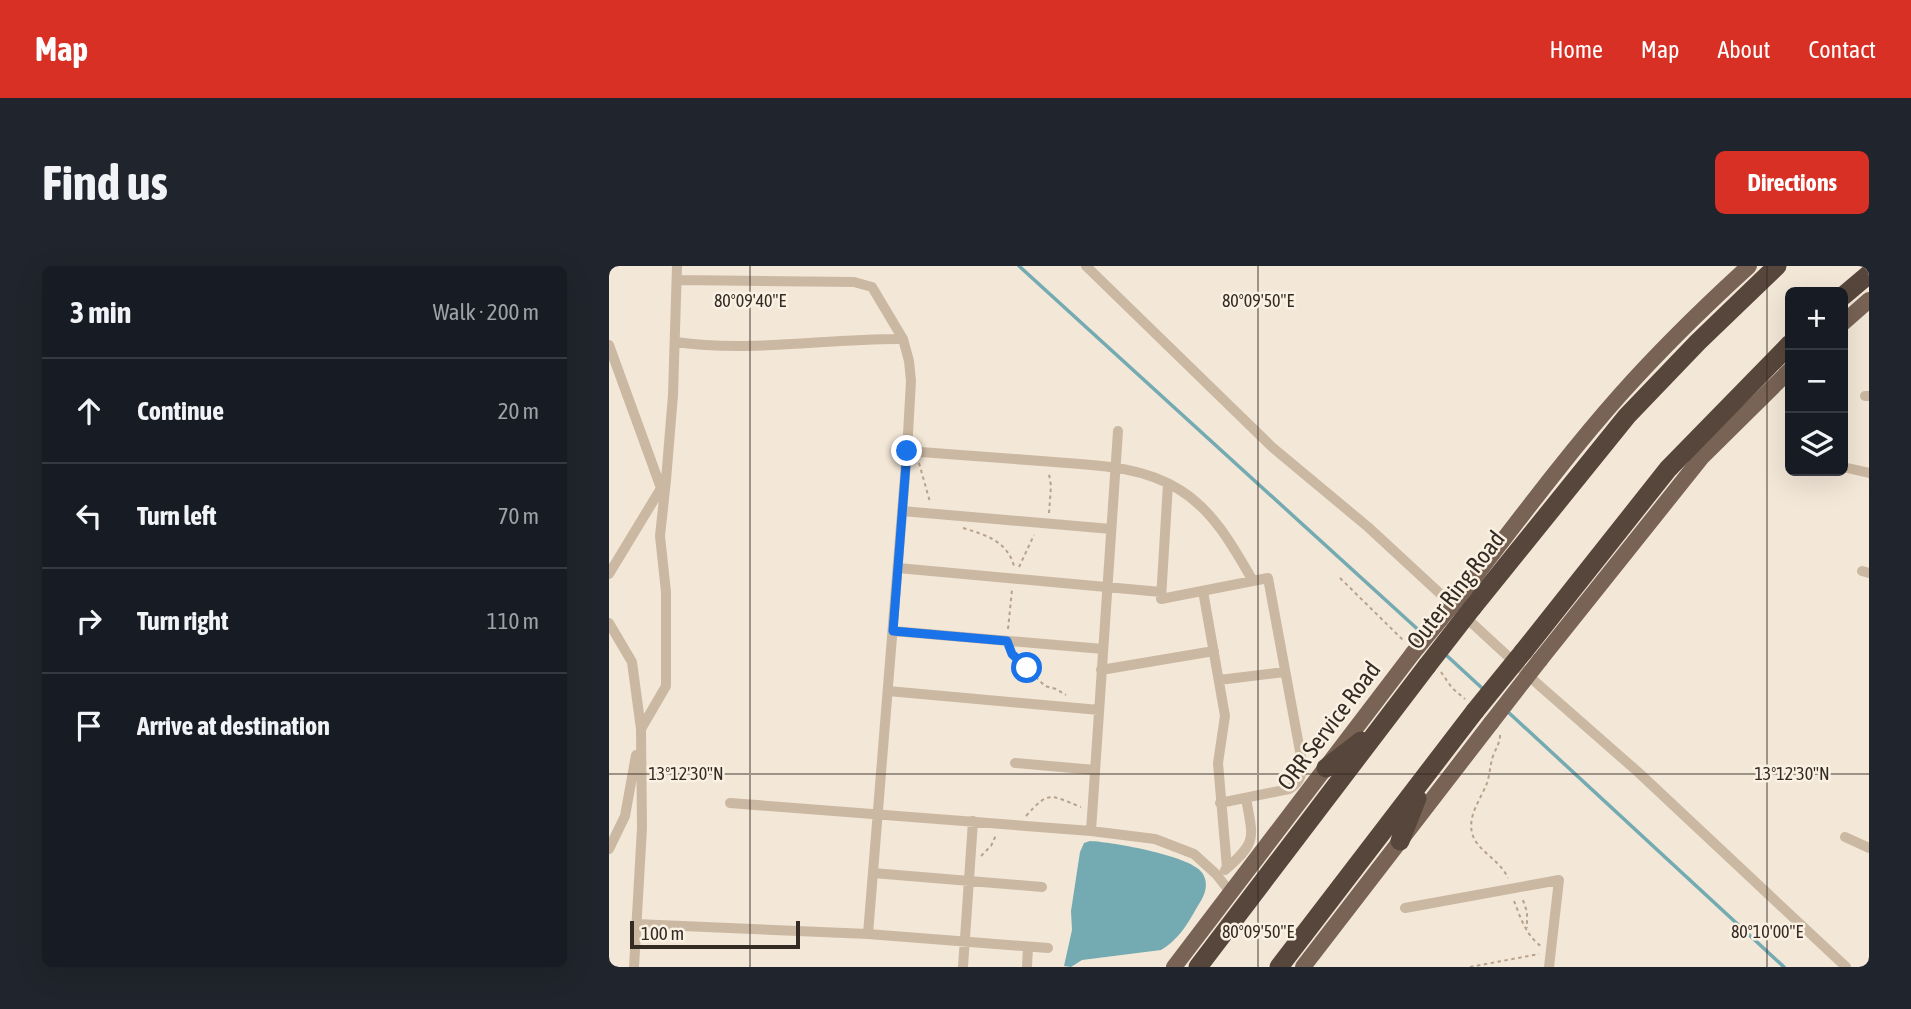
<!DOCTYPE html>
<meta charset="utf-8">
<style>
body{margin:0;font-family:"Asap Condensed",sans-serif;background:#20242c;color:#f1f3f6}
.controls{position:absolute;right:21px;top:21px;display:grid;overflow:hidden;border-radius:10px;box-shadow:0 7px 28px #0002}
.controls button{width:63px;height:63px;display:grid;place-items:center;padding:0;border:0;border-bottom:2px solid #363941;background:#171b24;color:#f1f3f6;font:35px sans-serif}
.scale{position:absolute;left:21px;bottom:18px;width:170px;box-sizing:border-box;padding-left:7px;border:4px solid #352b25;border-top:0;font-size:19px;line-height:24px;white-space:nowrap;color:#352b25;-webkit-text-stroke:5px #faf1e3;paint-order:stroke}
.stop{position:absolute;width:21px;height:21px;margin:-16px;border:5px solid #1a73e8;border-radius:50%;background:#fff}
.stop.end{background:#1a73e8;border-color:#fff;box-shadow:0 2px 7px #0008}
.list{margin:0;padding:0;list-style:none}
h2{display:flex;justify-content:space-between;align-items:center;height:91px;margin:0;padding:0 28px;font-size:30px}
h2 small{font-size:23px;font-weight:400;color:#9ea1a6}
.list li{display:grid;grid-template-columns:46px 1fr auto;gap:21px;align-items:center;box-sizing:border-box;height:105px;padding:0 28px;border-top:2px solid #363941}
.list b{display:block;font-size:26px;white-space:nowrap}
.list em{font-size:23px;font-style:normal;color:#9ea1a6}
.icon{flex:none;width:38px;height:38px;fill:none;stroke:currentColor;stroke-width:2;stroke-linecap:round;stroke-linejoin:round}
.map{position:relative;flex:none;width:1260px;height:701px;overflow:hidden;border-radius:10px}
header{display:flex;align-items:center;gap:42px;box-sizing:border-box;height:98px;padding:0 35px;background:#d93025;color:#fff}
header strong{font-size:33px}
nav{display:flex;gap:38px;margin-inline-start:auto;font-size:24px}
.intro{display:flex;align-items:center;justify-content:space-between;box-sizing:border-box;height:168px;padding:0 42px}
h1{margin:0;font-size:49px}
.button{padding:18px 32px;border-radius:10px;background:#d93025;color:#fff;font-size:24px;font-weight:700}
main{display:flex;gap:42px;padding:0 42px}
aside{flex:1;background:#171b24;border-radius:10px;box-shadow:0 7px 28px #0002}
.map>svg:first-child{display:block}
.water{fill:#74aab1}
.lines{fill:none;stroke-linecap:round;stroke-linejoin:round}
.stream{stroke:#74aab1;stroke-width:3.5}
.path{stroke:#b7a28c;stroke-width:2;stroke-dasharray:3.5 3.5;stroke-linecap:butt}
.street{stroke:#cbb8a2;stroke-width:10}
.primary{stroke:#786355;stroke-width:16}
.highway{stroke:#57463b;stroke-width:19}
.primary-bridge{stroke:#786355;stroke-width:16}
.highway-bridge{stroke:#57463b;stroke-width:19}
.route{stroke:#1a73e8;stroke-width:9}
.ticks{fill:none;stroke:#352b25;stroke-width:2;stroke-opacity:0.45}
.labels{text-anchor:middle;stroke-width:5;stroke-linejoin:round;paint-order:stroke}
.street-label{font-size:24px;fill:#352b25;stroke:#faf1e3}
.ticks-label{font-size:18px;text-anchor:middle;fill:#352b25;stroke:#faf1e3;stroke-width:5;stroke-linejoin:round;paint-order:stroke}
</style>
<header>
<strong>Map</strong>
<nav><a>Home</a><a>Map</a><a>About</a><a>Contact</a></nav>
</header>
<div class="intro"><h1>Find us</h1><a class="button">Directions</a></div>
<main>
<aside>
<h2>3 min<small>Walk · 200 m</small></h2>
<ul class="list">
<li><svg class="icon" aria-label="ahead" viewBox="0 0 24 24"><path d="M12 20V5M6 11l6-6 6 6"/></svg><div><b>Continue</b></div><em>20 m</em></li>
<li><svg class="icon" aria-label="left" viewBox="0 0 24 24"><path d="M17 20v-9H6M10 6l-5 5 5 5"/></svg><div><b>Turn left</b></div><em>70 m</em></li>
<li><svg class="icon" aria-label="right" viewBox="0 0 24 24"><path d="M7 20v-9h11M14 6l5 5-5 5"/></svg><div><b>Turn right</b></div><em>110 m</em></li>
<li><svg class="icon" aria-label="arrive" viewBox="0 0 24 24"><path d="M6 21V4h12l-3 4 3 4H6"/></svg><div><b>Arrive at destination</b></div></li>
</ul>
</aside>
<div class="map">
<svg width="1260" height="701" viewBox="0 0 1260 701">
<rect width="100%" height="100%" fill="#f3e7d7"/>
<path class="water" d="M 481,575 C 503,576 585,590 594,608 C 601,621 594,632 587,643 C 578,659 568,675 552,684 L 473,694 L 462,701 L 455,700 L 463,664 L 462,645 L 471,586 L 475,577 Z"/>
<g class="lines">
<path class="stream" d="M 410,0 L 815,369
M 836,388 L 874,423
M 898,445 L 1175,701"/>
<path class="path" d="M 310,197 L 321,236
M 440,247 L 442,220 L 440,208
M 354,262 C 377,269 398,275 405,300
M 410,301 L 425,269
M 731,312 L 796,376
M 399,363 L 403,324
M 402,386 L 436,420 L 447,423 L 457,429
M 832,406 L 843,422 L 856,433
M 891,469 C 891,477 887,482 884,490 C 881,499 881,508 878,517 C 872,533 857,551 864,570 C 870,586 891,594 899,612
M 417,550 C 440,524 441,529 472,541
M 372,590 L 382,580 L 387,569
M 914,634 L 918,646 L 918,662
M 905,635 C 911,650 917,670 932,680
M 861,701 L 930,688"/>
<path class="street" d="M 477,0 L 663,181 L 759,261 L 931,420 L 1029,506 L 1237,701
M 69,14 L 245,16 L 263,21 L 294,73
M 67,76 C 142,87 218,72 294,73 L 300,95 L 302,115 L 298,185 L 259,668
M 0,79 L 52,222
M 1256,130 L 1260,130
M 298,185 C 343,188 387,192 432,195 C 478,199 530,198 571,224 C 605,245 625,282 644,315
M 1234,201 L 1260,207
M 559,218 L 552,333 L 659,312 L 693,496 C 694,508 691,517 680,523 L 611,537
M 293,245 L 502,263
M 289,302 L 552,326
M 1253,305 L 1260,307
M 0,308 L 57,214 L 64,129 L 68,0
M 594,325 L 616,450 L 609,497 L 618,602
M 0,357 L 23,396 L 32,463
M 284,365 L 494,383
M 492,404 L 605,385
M 610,414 L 676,406
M 279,425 L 490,444
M 406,497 L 486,504
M 121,537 L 482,565 L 546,573 L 585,588 L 607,608 L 622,627
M 482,565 L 509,165
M 1236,571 L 1260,582
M 0,583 L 16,550 L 27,489
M 616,604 C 649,575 644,573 637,532
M 264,607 L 433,621
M 796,642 L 950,614 L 940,701
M 27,658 L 259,668 L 439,682
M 25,701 L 33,562 L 32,463 L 57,420 L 57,326 L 51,270 L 57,214
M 354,701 L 364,555
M 418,701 L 419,681"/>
<path class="primary" d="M 1234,57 L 1260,34
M 855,325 C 906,259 956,191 1011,129 C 1052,83 1095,41 1140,0
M 931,394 L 1093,191 L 1181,104
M 565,701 L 804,387
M 694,701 L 882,457"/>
<path class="highway" d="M 1234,30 L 1260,8
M 863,342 L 1018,150 L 1089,76 L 1168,0
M 914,386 L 1059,203 L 1181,78
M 717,502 L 752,475
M 791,575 L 808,532
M 589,701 L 818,400
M 670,701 L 866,445"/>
<path class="primary-bridge" d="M 804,387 L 855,325
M 882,457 L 931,394"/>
<path class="highway-bridge" d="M 818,400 L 863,342
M 866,445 L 914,386"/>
</g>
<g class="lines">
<path class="route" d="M 298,185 L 284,365 L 398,375 L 403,388 L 418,402"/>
</g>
<path class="ticks" d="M 141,0 L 141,701M 649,0 L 649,701M 1158,0 L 1158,701M 0,508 L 1260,508"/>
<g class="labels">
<g class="street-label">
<text transform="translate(847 324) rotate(-52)" y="8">Outer Ring Road</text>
<text transform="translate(720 460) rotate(-53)" y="8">ORR Service Road</text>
</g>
</g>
<g class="ticks-label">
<text x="141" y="41">80°09'40"E</text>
<text x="649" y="41">80°09'50"E</text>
<text x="77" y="514">13°12'30"N</text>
<text x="1183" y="514">13°12'30"N</text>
<text x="649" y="672">80°09'50"E</text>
<text x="1158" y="672">80°10'00"E</text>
</g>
</svg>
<div class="controls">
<button>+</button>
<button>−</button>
<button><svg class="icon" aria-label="layers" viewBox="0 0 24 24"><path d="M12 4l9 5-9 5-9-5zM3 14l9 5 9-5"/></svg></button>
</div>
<div class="scale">100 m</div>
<div class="stop" style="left:418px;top:402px"></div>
<div class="stop end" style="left:298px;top:185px"></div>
</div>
</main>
